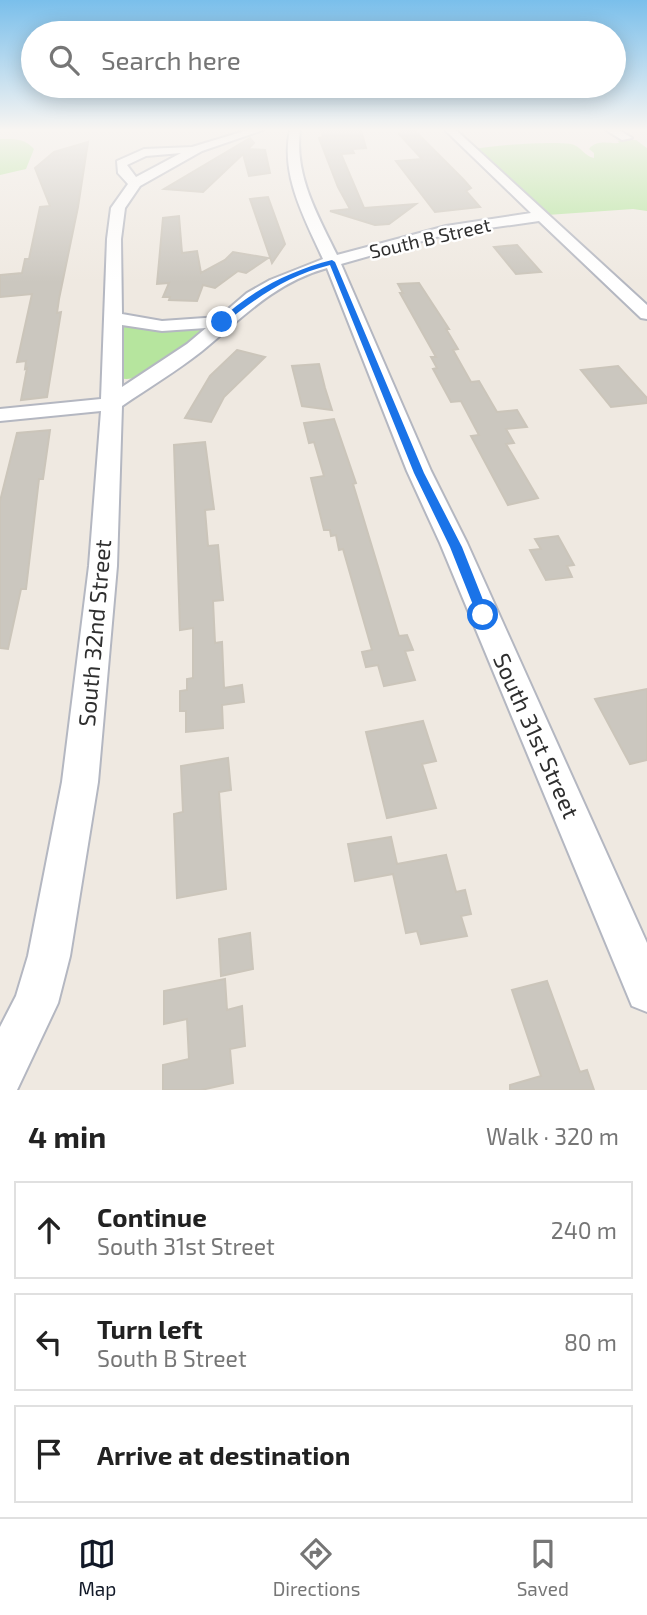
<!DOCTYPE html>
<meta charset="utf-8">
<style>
body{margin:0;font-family:"Exo 2",sans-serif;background:#f6f6f6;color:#222}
.stop{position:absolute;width:21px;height:21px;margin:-16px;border:5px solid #1a73e8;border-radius:50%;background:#fff}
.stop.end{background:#1a73e8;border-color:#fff;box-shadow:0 2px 7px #0008}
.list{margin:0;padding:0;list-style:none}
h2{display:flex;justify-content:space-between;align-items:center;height:91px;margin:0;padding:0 28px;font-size:30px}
h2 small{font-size:23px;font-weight:400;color:#767676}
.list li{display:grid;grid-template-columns:46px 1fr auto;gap:21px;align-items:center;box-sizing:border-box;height:98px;margin:0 14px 14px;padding:0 14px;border:2px solid #e0e0e0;border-radius:0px}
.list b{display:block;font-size:26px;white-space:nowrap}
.list p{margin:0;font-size:23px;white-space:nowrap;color:#767676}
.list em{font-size:23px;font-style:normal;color:#767676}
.icon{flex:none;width:38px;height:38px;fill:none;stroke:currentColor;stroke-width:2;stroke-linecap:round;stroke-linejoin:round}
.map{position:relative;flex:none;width:647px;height:1090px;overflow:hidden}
.search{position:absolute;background:#fff;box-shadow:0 4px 18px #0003;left:21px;right:21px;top:21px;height:77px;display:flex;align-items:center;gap:18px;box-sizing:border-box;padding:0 24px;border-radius:38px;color:#767676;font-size:26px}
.sheet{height:427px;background:#fff}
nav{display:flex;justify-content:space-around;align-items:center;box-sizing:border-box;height:98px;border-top:2px solid #e0e0e0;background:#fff;font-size:19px;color:#767676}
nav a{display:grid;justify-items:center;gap:4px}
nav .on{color:#111827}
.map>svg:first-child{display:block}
.green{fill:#b6e59e}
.building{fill:#cbc7bf;stroke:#cbc5ba;stroke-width:2}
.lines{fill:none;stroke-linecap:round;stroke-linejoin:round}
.minor-casing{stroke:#b4b7c1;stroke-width:4}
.minor{fill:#fff;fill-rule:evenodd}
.route{fill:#1a73e8}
.labels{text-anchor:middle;stroke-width:5;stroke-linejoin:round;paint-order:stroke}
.far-street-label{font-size:19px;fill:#2e2e2e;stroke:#fff}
.street-label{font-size:23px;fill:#2e2e2e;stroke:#fff}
</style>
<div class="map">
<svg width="647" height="1090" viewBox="0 0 647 1090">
<rect width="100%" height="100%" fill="#efe9e1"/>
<path class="green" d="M 0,139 C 13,139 25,138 34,149 L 26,169 L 0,175 Z
M 622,140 L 636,140 L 647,148 L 647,211 L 633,209 L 547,215 L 477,149 C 493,145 556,141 571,144 C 581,146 584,156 594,158 L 594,153 L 589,149 C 597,139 609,144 619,143 L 618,141 Z
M 130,325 L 157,330 L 206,330 C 187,345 144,386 120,378 L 119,329 Z"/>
<path class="building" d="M 321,130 L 361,130 L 366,148 L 352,149 L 354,153 L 341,154 L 364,208 L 416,204 L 389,224 L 375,225 L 330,211 L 350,209 L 338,187 L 319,138 L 323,137 Z
M 403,130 L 414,130 L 463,179 L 471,188 L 466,191 L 480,207 L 435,212 L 396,161 L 422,159 L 399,134 Z
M 250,138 L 254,143 L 248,149 L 265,150 L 270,173 L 249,176 L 243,154 L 203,192 L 164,189 Z
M 88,142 L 78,207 L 59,299 L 57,313 L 61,312 L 47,397 L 21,400 L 27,368 L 25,369 L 26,361 L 17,362 L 32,294 L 0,297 L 0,275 L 22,273 L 25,259 L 29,259 L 40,207 L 50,206 L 35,168 L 54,152 Z
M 268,197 L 285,244 L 272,263 L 250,199 Z
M 179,216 L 182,253 L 197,251 L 201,273 L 225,260 L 233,252 L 268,258 L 246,273 L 238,271 L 215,288 L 203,285 L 197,301 L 169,300 L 170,297 L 163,297 L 169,283 L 157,284 L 163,218 Z
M 517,245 L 541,272 L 516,274 L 494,247 Z
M 419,283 L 449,329 L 446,329 L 458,349 L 453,350 L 471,382 L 479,381 L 497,412 L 517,410 L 527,427 L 506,429 L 514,443 L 506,444 L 538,498 L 508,505 L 471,436 L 479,435 L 461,401 L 451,402 L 433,369 L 437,368 L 431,357 L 436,357 L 400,293 L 403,293 L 398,284 Z
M 237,350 L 265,357 L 224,397 L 211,422 L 185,418 L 210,376 Z
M 319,364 L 325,388 L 332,410 L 302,406 L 292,366 Z
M 618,366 L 647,398 L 647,403 L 611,407 L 581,370 Z
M 334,419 L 356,483 L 353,484 L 399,636 L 407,635 L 413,650 L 405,651 L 415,680 L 384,686 L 378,665 L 366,667 L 362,652 L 372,650 L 343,549 L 339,550 L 336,535 L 331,536 L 330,530 L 324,530 L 311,478 L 324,476 L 314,442 L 309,443 L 304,423 Z
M 50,430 L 43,479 L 39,479 L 26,589 L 21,589 L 8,649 L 0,648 L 0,501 L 17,433 Z
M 205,442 L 214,509 L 205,510 L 208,546 L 218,545 L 223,600 L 213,601 L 215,643 L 222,642 L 224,688 L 242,685 L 244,702 L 222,705 L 223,728 L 186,732 L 186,711 L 180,711 L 180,691 L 187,690 L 187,679 L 193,678 L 193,628 L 180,630 L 174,445 Z
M 558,536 L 574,565 L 567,566 L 572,577 L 546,580 L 530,550 L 541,549 L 535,539 Z
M 647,689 L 647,760 L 630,764 L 595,699 Z
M 423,721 L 436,761 L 422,764 L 436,808 L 387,818 L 366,732 Z
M 228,758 L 231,790 L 219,792 L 226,889 L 177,898 L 174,814 L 183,812 L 181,766 Z
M 391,837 L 397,864 L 446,855 L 456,892 L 465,890 L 471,914 L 461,916 L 467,936 L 421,944 L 417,931 L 406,933 L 393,874 L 355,881 L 348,844 Z
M 250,933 L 253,969 L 221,976 L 219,939 Z
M 225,979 L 227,1010 L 242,1006 L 245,1046 L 230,1049 L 233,1083 L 201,1090 L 163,1090 L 163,1065 L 189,1059 L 187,1019 L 164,1024 L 164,991 Z
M 547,981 L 580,1072 L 587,1070 L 594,1090 L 510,1090 L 510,1085 L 541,1076 L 512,990 Z"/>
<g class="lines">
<defs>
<path id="minor" d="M 248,130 L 263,130 L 202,151 L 140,186 L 125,208 L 121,239 L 122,314 L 162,321 L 219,317 L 247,293 L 270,280 L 323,259 C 305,219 280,175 290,130 L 300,130 C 294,175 318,216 337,255 L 446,226 L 531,213 L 445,130 L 456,130 L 647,305 L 647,319 L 641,318 L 539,221 L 447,234 L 341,264 L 431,471 L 467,543 L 647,943 L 647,1012 L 632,1006 L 440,543 L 407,471 L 327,268 C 274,283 243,317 202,351 C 177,371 148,388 122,406 L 117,566 L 98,782 L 70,956 L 58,1003 L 17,1090 L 0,1090 L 0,1027 L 16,996 L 28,956 L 62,782 L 89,566 L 101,411 L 0,421 L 0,409 L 101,399 L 107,239 L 111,208 L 128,184 L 118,173 L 117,161 L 144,149 L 192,147 ZM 181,153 L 136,177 L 127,165 L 146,156 ZM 122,325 L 162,331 L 206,328 L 187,344 L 122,387 Z
M 606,130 L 619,130 L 632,138 L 622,140 Z"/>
</defs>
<use href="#minor" class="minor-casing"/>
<use href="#minor" class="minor"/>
</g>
<linearGradient id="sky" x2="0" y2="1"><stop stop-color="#7abfeb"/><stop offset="0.46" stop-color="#f8f5f2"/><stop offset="1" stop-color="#f8f5f2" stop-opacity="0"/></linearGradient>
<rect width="647" height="282" fill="url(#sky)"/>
<path class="route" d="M 332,260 L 335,262 L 424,473 L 462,547 L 489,615 L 487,618 L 483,620 L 477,615 L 450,547 L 414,473 L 330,265 C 289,275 257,297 225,323 L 218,322 C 250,291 289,271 332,260 Z"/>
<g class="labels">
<g class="far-street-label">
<text transform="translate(430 238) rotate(-13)" y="7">South B Street</text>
</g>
<g class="street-label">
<text transform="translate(95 633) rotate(-85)" y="8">South 32nd Street</text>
<text transform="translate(536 736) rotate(66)" y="8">South 31st Street</text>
</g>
</g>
</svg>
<div class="stop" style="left:483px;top:615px"></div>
<div class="stop end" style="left:222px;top:322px"></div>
<div class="search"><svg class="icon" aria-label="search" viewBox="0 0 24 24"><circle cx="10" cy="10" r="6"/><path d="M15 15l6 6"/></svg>Search here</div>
</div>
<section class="sheet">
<h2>4 min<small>Walk · 320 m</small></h2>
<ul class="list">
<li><svg class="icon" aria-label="ahead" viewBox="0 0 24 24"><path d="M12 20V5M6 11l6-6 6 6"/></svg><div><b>Continue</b><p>South 31st Street</p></div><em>240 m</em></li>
<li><svg class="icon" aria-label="left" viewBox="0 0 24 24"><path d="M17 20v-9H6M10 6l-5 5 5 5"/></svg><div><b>Turn left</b><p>South B Street</p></div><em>80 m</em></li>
<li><svg class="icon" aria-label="arrive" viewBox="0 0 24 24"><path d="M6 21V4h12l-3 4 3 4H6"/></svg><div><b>Arrive at destination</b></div></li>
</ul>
</section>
<nav>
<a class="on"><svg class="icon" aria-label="map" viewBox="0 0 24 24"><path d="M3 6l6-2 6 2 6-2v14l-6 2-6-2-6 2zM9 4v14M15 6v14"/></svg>Map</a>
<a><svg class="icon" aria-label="directions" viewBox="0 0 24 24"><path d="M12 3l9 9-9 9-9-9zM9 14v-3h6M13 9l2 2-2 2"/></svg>Directions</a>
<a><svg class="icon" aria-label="saved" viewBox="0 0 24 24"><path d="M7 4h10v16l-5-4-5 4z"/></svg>Saved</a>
</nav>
